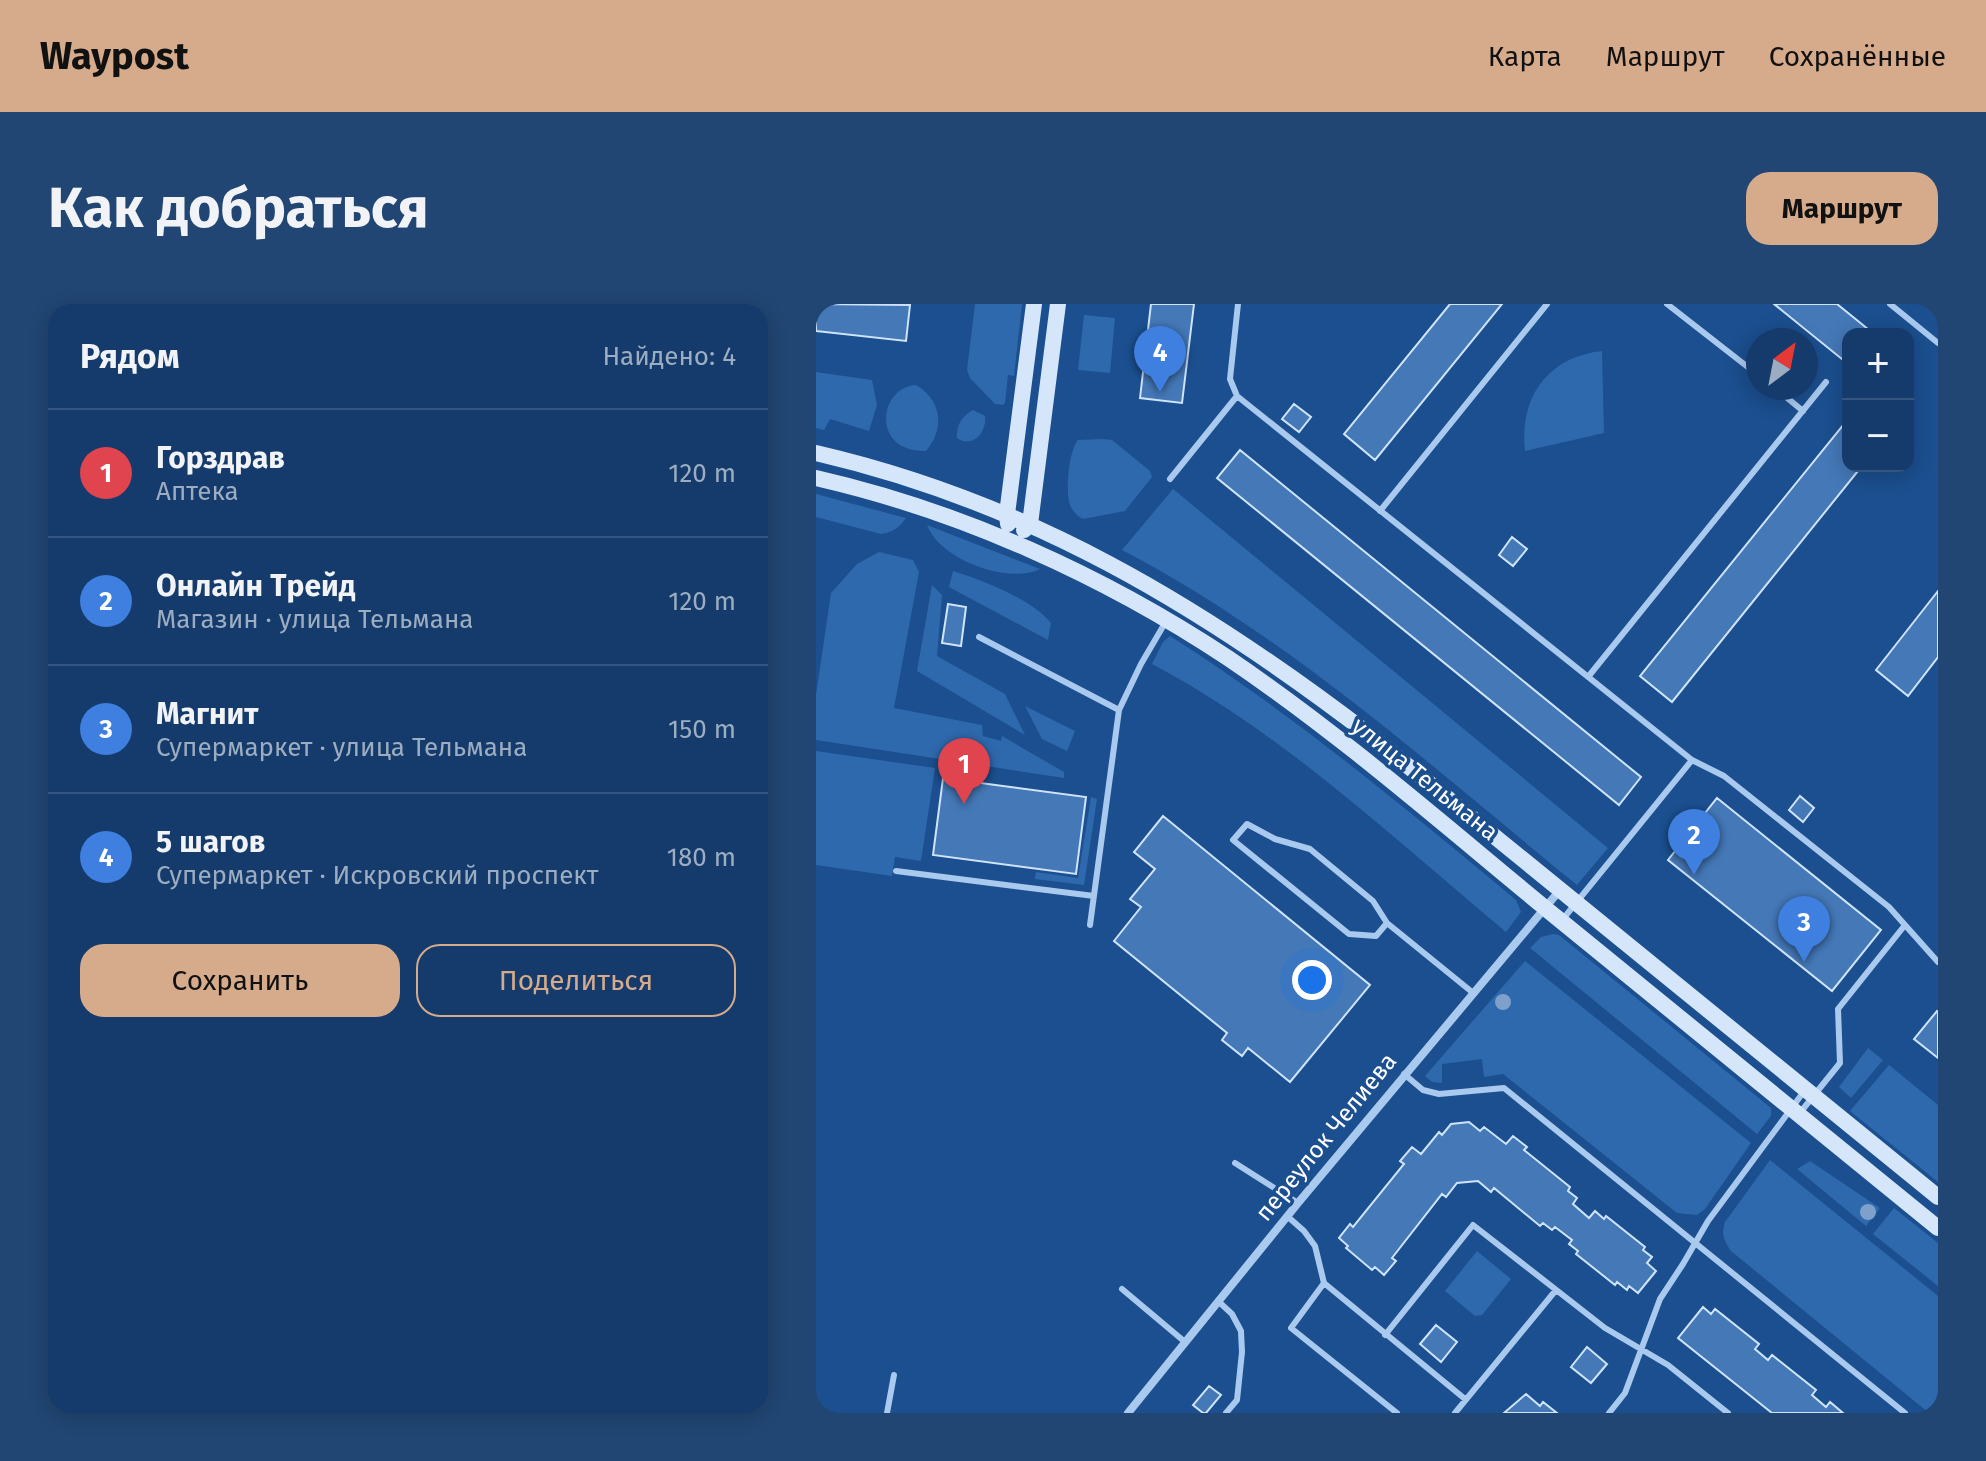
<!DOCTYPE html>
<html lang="ru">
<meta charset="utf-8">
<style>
body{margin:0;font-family:"Fira Sans",sans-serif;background:#214673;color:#f1f3f6}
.controls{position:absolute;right:24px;top:24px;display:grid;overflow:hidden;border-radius:16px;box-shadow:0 4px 20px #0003}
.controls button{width:72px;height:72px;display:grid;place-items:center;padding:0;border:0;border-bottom:2px solid #33557e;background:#143b6b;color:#f1f3f6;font:40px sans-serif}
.compass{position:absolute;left:930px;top:24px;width:72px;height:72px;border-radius:50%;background:#143b6b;box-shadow:0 4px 20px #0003;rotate:32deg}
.you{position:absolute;left:496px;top:676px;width:28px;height:28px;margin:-20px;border:6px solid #fff;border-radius:50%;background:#1a73e8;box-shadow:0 0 0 12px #1a73e833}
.badge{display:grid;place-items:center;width:52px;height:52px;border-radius:50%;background:#d6ab8b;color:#fff;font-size:26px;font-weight:700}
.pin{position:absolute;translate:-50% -66px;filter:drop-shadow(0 2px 4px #0008)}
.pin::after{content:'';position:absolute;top:42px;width:28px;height:24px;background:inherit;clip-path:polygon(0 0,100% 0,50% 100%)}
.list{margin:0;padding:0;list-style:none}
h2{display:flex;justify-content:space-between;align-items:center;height:104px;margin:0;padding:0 32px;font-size:34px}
h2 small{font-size:26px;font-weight:400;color:#9dadc1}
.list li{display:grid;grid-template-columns:52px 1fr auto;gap:24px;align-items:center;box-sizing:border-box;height:128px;padding:0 32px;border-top:2px solid #33557e}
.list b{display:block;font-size:30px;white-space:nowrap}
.list p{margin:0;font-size:26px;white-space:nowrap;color:#9dadc1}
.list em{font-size:26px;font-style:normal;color:#9dadc1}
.actions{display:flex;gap:16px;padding:24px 32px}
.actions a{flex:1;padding:18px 0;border:2px solid #d6ab8b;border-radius:24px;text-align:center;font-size:28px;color:#d6ab8b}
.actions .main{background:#d6ab8b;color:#111}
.map{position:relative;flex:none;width:1122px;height:1109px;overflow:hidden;border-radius:24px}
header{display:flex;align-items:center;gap:48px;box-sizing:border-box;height:112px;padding:0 40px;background:#d6ab8b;color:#111}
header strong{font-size:38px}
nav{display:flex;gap:44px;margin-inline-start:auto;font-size:28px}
.intro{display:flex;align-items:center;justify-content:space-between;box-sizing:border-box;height:192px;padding:0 48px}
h1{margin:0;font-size:56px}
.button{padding:20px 36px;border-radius:24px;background:#d6ab8b;color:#111;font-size:28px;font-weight:700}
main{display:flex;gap:48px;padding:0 48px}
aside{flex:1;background:#143b6b;border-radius:24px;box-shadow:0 4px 20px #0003}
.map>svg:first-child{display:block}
.green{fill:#2e69ad}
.building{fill:#4478b7;stroke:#cfe3fa;stroke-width:2}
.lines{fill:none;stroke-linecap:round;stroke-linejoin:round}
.lane{stroke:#a9c9ee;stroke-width:6}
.street{stroke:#a9c9ee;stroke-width:8}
.secondary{stroke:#d6e6fa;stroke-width:16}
.tree{fill:#7ea0ca}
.labels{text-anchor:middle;stroke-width:7;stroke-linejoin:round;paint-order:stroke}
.street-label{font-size:24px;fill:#fff;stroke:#1b4f8f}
</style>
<header>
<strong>Waypost</strong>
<nav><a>Карта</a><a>Маршрут</a><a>Сохранённые</a></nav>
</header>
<div class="intro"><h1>Как добраться</h1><a class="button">Маршрут</a></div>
<main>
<aside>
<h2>Рядом<small>Найдено: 4</small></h2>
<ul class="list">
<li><span class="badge" style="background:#e0444e">1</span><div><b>Горздрав</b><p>Аптека</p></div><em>120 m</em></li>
<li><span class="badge" style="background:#3f7fe0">2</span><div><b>Онлайн Трейд</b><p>Магазин · улица Тельмана</p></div><em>120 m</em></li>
<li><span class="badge" style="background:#3f7fe0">3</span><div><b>Магнит</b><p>Супермаркет · улица Тельмана</p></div><em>150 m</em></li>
<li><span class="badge" style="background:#3f7fe0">4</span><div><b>5 шагов</b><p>Супермаркет · Искровский проспект</p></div><em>180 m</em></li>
</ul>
<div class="actions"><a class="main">Сохранить</a><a>Поделиться</a></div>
</aside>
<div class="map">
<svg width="1122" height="1109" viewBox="0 0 1122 1109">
<rect width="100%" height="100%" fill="#1b4f8f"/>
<path class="green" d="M 159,0 L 206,0 L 198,72 L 192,71 L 189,99 L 187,101 L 179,100 L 154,74 L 151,66 Z
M 268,11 L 299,14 L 294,69 L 262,66 Z
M 786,47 L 788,129 L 709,147 C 703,94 731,53 786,47 Z
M 0,68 L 56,76 L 61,101 L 53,127 L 14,115 L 8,126 L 0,124 Z
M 100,81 C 126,96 129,125 110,147 C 53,148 64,82 100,81 Z
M 157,106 L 169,112 C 171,128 157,145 141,134 C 140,121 146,112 157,106 Z
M 287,135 L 296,136 L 334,167 L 336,173 L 309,207 L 267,215 C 261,212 257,208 254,201 C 249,188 253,146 262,136 Z
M 357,185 L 792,544 L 761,581 C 616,463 473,333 306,246 Z
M 0,190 L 90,214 C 83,224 77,228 65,230 L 0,213 Z
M 111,221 L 224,265 C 192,281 123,255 111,221 Z
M 63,248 L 97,256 L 103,268 L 78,404 L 166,421 L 167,432 L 185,437 L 186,432 L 248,468 L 248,474 L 0,436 L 0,391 L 15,289 L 41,260 Z
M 137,267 C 168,277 214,294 235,319 L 232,336 L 133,283 Z
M 116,281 L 126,291 L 121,352 L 189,390 L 209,431 L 101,367 Z
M 354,332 C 477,410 588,503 700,596 L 705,608 L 690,628 C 577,534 467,429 336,360 L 347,338 Z
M 209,402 L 259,427 L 251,447 L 226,435 Z
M 0,447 L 119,464 L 105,557 L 79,553 L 76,572 L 0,561 Z
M 275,493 L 281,495 L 268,581 L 219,575 L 220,568 L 262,574 Z
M 737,630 L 743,631 L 955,804 L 955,812 L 941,830 L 714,644 L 725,633 Z
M 709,657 L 935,839 L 889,905 L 881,911 L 861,909 L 687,770 L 668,773 L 666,755 L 626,760 L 626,779 L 616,778 L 609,772 Z
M 1052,744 L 1067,756 L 1035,794 L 1023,783 Z
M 1073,761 L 1122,801 L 1122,878 L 1034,807 Z
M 954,856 L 1122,992 L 1122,1109 L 1113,1109 L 915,947 C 908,937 905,931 909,918 Z
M 994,857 L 1064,904 L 1050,922 L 981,865 Z
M 1078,904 L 1122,939 L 1122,982 L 1057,930 Z
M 661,947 L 695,975 L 666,1011 L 659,1012 L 629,987 Z"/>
<path class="building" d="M 0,0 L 94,1 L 90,37 L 0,27 Z
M 335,0 L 378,0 L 366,99 L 324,94 Z
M 634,0 L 686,0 L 559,156 L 528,130 Z
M 958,0 L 1021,0 L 1058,30 L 1032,30 L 1032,60 Z
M 478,100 L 495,113 L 483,128 L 466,115 Z
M 1032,115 L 1032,162 L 1046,162 L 856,398 L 824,372 Z
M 424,146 L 825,473 L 803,501 L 401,174 Z
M 696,233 L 711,245 L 697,262 L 683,251 Z
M 1122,287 L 1122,353 L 1092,392 L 1060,366 Z
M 132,300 L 150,303 L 145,342 L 126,339 Z
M 127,474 L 270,493 L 260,570 L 117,551 Z
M 984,492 L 998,504 L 987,518 L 973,506 Z
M 901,494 L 1065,626 L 1016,687 L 852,556 Z
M 347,512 L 554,681 L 474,778 L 432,744 L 426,752 L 406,736 L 411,729 L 298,637 L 325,603 L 314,595 L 339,565 L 318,548 Z
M 1121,707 L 1122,708 L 1122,754 L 1098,735 Z
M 653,818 L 664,827 L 668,823 L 690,840 L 697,832 L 711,843 L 708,846 L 754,883 L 752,887 L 761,894 L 757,900 L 773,914 L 779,907 L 788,915 L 790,912 L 829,943 L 827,946 L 836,953 L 831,959 L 840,967 L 822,989 L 813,982 L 811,986 L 801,978 L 799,981 L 760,950 L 762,947 L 753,940 L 756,936 L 739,923 L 736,926 L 727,919 L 724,922 L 678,884 L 675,888 L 662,877 L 641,879 L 630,893 L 626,890 L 576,954 L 580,957 L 568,971 L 559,963 L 556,966 L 530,944 L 532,942 L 523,934 L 534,920 L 537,923 L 588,860 L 584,857 L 596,843 L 605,850 L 623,828 L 626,831 L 635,820 Z
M 887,1003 L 895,1010 L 899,1005 L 943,1040 L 939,1045 L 952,1056 L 956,1051 L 1000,1086 L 996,1091 L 1010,1103 L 1014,1098 L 1027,1109 L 956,1109 L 862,1034 Z
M 620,1021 L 641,1038 L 625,1058 L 604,1040 Z
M 771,1043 L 791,1060 L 775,1079 L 755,1063 Z
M 393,1082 L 405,1091 L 390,1109 L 387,1109 L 377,1101 Z
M 710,1090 L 724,1102 L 727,1098 L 741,1109 L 688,1109 Z"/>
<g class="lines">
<path class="lane" d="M 422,0 L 414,75 L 421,92 L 876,456 L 908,472 L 1073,603 L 1122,658
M 851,0 L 942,71
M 1074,0 L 1122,39
M 959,84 L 987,107
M 354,175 L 421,92
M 564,207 L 731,0
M 163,333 L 303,406
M 772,373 L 1010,78
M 80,567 L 278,592
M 747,615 L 876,456
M 571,619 L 560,632 L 533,630 L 417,536 L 431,520 L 459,535 L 494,545 L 557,597 L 571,619 L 656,688
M 274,621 L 303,406 L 325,360 L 349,319
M 588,770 L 607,786 L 623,790 L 688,784 L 1089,1109
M 983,810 L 1024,759 L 1022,705 L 1089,621
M 419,859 L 482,899
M 471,912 L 488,927 L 499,942 L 508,979 L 649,1095
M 508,979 L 475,1024 L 581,1109
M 306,985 L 369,1038
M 402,997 L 416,1010 L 425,1027 L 426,1048 L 421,1096 L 410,1109
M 569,1031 L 657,921 L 789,1024 L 852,1061 L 912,1109
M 71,1109 L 78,1071
M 639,1109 L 740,986
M 793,1109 L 809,1089 L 844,995 L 867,960 L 892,917 L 989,786"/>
<path class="street" d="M 312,1109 L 482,899 L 744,586"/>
<path class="secondary" d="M 0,149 C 212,198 384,301 555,432 L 1122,893
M 0,174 C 145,207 288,272 412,354 C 529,433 636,528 745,617 C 870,720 996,822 1122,924
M 192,220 L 191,210 L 218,0
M 208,226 L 214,220 L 242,0"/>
</g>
<g class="tree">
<circle cx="687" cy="698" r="8"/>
<circle cx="1052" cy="908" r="8"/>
</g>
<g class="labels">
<g class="street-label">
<text transform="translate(609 475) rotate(39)" y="8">улица Тельмана</text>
<text transform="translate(510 833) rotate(-51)" y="8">переулок Челиева</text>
</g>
</g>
</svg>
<div class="controls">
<button>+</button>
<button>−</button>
</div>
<svg class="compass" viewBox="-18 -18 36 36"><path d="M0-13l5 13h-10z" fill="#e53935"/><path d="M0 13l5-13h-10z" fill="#9dadc1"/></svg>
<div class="you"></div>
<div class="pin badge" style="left:148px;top:500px;background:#e0444e">1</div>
<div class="pin badge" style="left:878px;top:571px;background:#3f7fe0">2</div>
<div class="pin badge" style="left:988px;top:658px;background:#3f7fe0">3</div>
<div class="pin badge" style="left:344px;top:88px;background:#3f7fe0">4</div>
</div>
</main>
